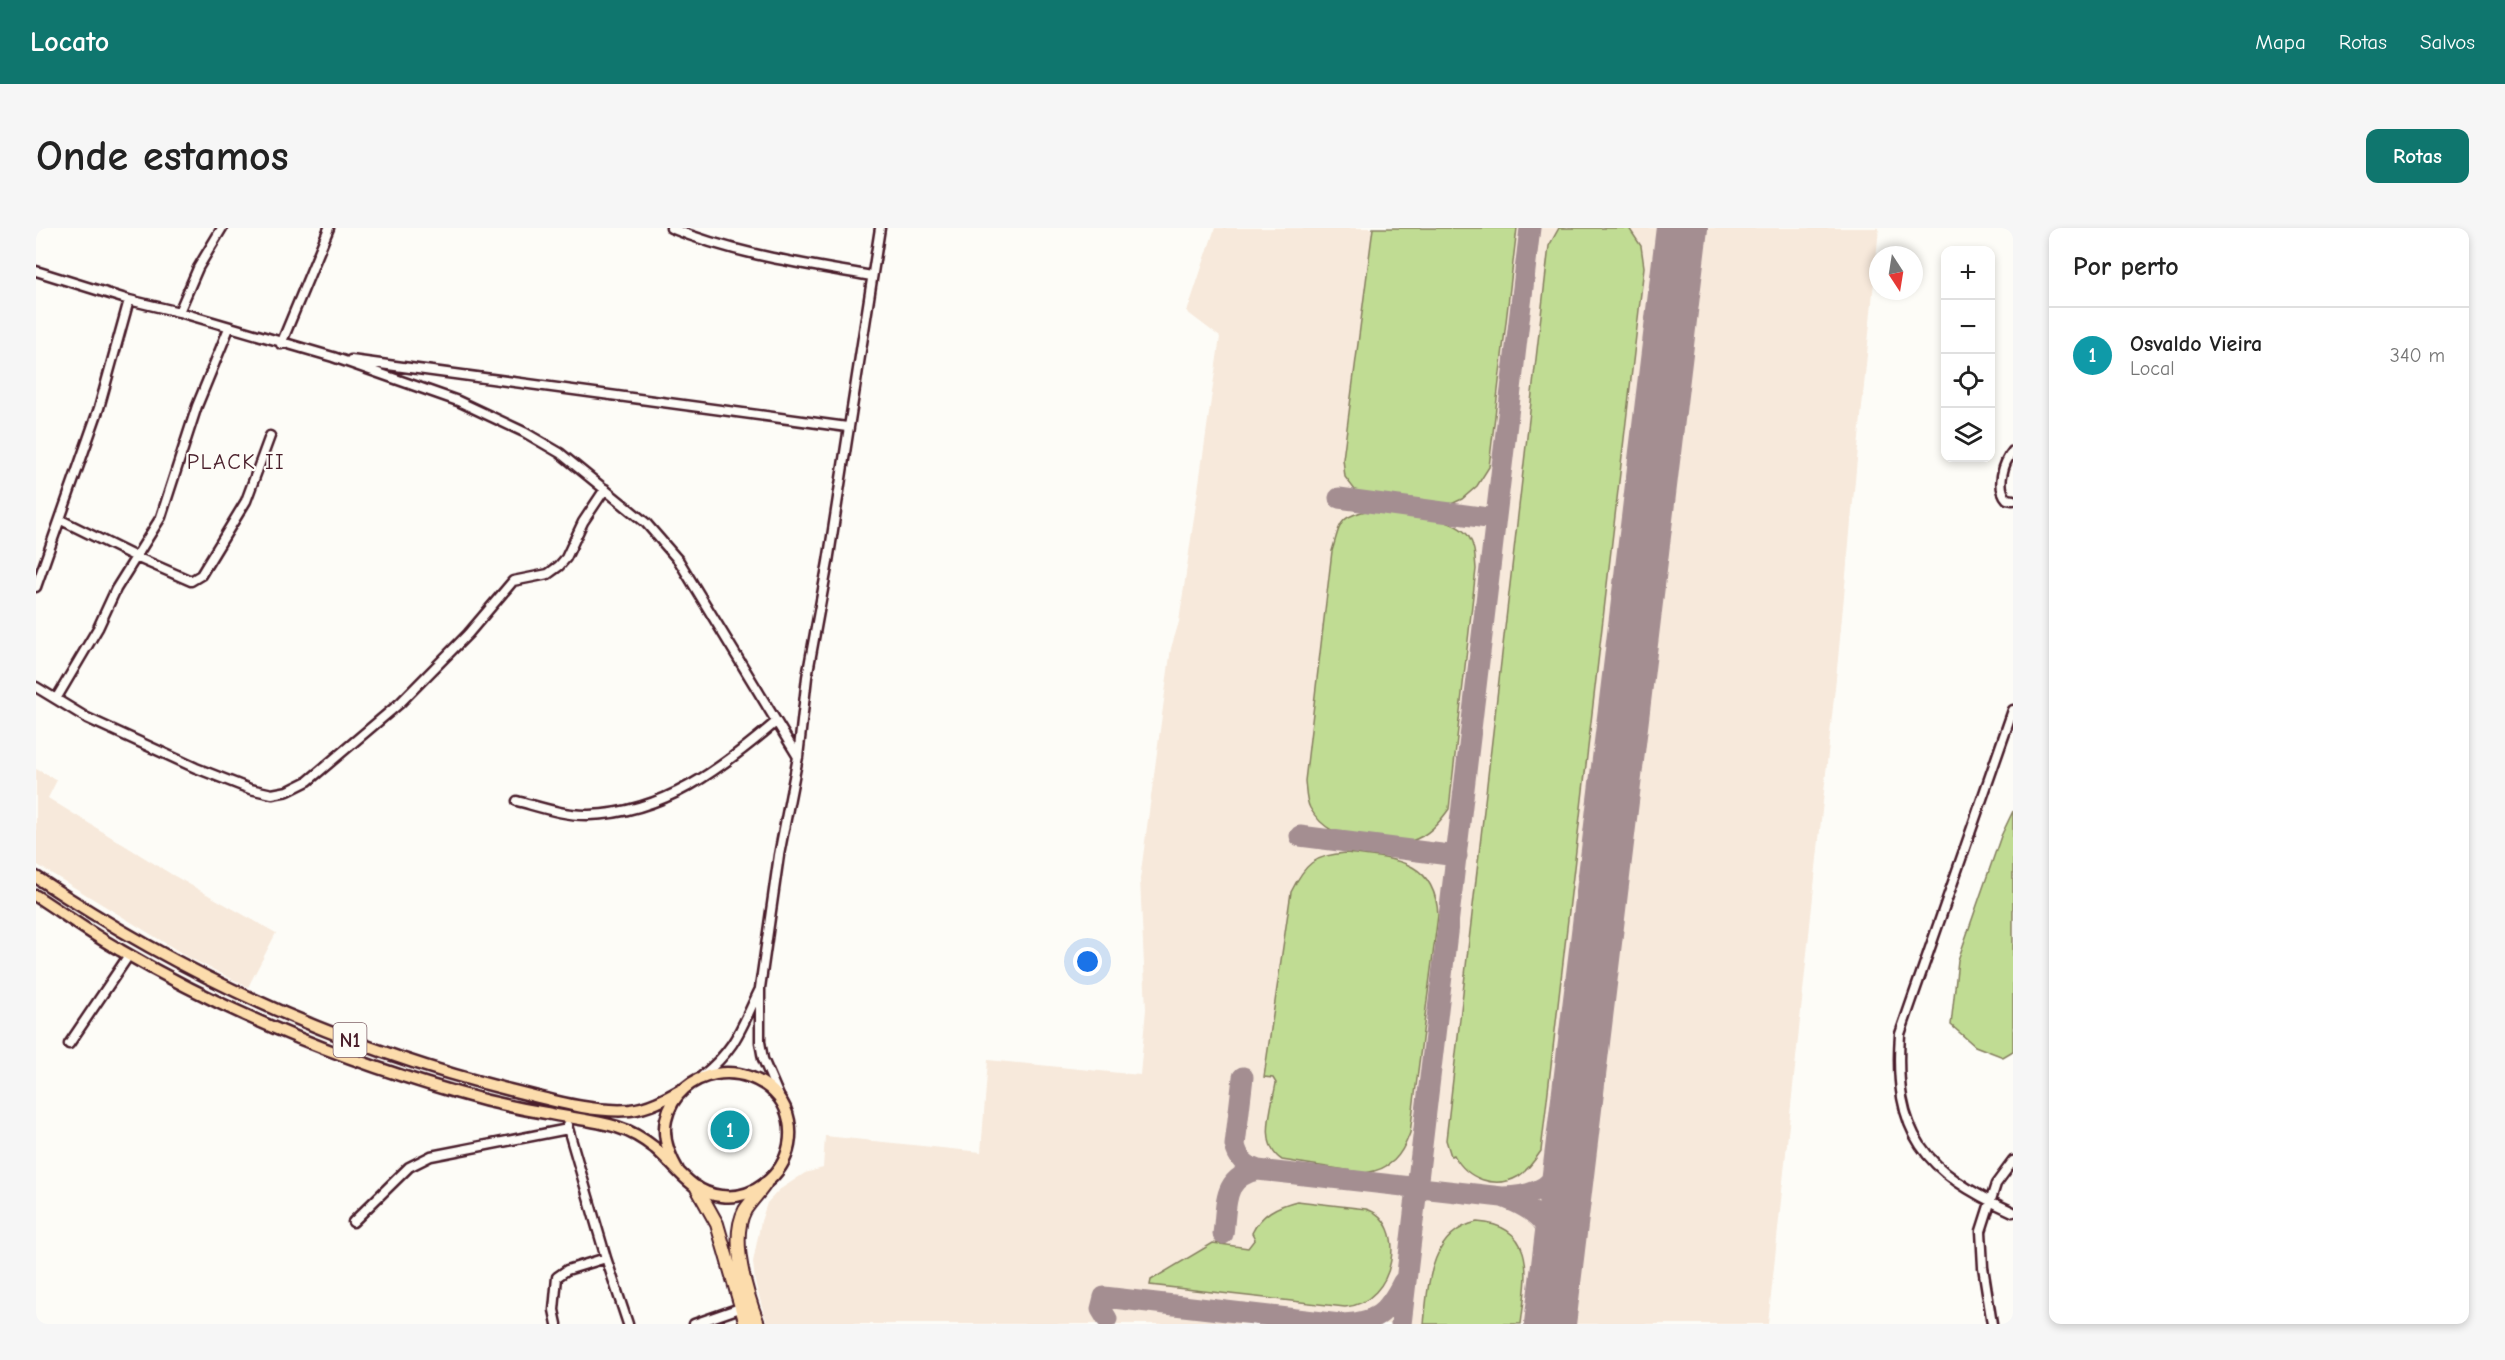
<!DOCTYPE html>
<html lang="pt">
<meta charset="utf-8">
<style>
body{margin:0;font-family:"Comic Neue",sans-serif;background:#f6f6f6;color:#222}
.controls{position:absolute;right:18px;top:18px;display:grid;overflow:hidden;border-radius:12px;box-shadow:0 3px 9px #0003}
.controls button{width:54px;height:54px;display:grid;place-items:center;padding:0;border:0;border-bottom:2px solid #e0e0e0;background:#fff;color:#222;font:30px sans-serif}
.compass{position:absolute;left:1833px;top:18px;width:54px;height:54px;border-radius:50%;background:#fff;box-shadow:0 3px 9px #0003;rotate:168deg}
.you{position:absolute;left:1052px;top:734px;width:21px;height:21px;margin:-15px;border:4px solid #fff;border-radius:50%;background:#1a73e8;box-shadow:0 0 0 9px #1a73e833}
.badge{display:grid;place-items:center;width:39px;height:39px;border-radius:50%;background:#0f766e;color:#fff;font-size:20px;font-weight:700}
.pin{position:absolute;translate:-50% -50%;border:3px solid #fff;box-shadow:0 2px 6px #0006}
.list{margin:0;padding:0;list-style:none}
h2{display:flex;justify-content:space-between;align-items:center;height:78px;margin:0;padding:0 24px;font-size:26px}
h2 small{font-size:20px;font-weight:400;color:#767676}
.list li{display:grid;grid-template-columns:39px 1fr auto;gap:18px;align-items:center;box-sizing:border-box;height:96px;padding:0 24px;border-top:2px solid #e0e0e0}
.list b{display:block;font-size:22px;white-space:nowrap}
.list p{margin:0;font-size:20px;white-space:nowrap;color:#767676}
.list em{font-size:20px;font-style:normal;color:#767676}
.icon{flex:none;width:33px;height:33px;fill:none;stroke:currentColor;stroke-width:2;stroke-linecap:round;stroke-linejoin:round}
.map{position:relative;flex:none;width:1977px;height:1096px;overflow:hidden;border-radius:12px}
header{display:flex;align-items:center;gap:36px;box-sizing:border-box;height:84px;padding:0 30px;background:#0f766e;color:#fff}
header strong{font-size:28px}
nav{display:flex;gap:33px;margin-inline-start:auto;font-size:21px}
.intro{display:flex;align-items:center;justify-content:space-between;box-sizing:border-box;height:144px;padding:0 36px}
h1{margin:0;font-size:42px}
.button{padding:15px 27px;border-radius:12px;background:#0f766e;color:#fff;font-size:21px;font-weight:700}
main{display:flex;gap:36px;padding:0 36px}
aside{flex:1;background:#fff;border-radius:12px;box-shadow:0 3px 9px #0003}
.map>svg:first-child{display:block}
.built{fill:#f7e9db}
.green{fill:#c0dc93;stroke:#857e5f;stroke-width:1.5}
.lines{fill:none;stroke-linecap:round;stroke-linejoin:round}
.taxiway{stroke:#a48e91;stroke-width:21}
.runway{stroke:#a48e91;stroke-width:52}
.minor-casing{stroke:#4a1f2b;stroke-width:13}
.major-casing{stroke:#4a1f2b;stroke-width:15}
.highway-casing{stroke:#4a1f2b;stroke-width:16}
.minor{stroke:#fdfcf7;stroke-width:8}
.major{stroke:#fcdcac;stroke-width:10}
.highway{stroke:#fcdcac;stroke-width:12}
.labels{text-anchor:middle;stroke-width:4.5;stroke-linejoin:round;paint-order:stroke}
.shield{fill:#fdfcf7;stroke:#806168;stroke-width:1.5}
.shield-label{font-size:20px;font-weight:bold;fill:#4a1f2b}
.neighbourhood-label{font-size:22px;letter-spacing:1.5px;fill:#4a1f2b;stroke:#fdfcf7}
</style>
<header>
<strong>Locato</strong>
<nav><a>Mapa</a><a>Rotas</a><a>Salvos</a></nav>
</header>
<div class="intro"><h1>Onde estamos</h1><a class="button">Rotas</a></div>
<main>
<div class="map">
<svg width="1977" height="1096" viewBox="0 0 1977 1096">
<rect width="100%" height="100%" fill="#fdfcf7"/>
<filter id="ink" filterUnits="userSpaceOnUse"><feTurbulence type="fractalNoise" baseFrequency=".0167" numOctaves="2"/><feDisplacementMap in="SourceGraphic" scale="12" xChannelSelector="R" yChannelSelector="G"/><feConvolveMatrix kernelMatrix="1 2 1 2 8 2 1 2 1" color-interpolation-filters="sRGB"/></filter>
<g filter="url(#ink)">
<path class="built" d="M 1179,0 L 1843,0 L 1802,431 L 1732,1096 L 731,1096 L 719,1054 L 717,1034 L 725,993 L 731,975 L 743,962 L 769,945 L 787,940 L 789,908 L 945,924 L 952,832 L 1104,847 L 1110,781 L 1104,651 L 1135,420 L 1143,394 L 1184,109 L 1151,84 Z
M 0,541 L 21,552 L 12,570 L 135,646 L 240,705 L 212,759 L 152,729 L 0,636 Z"/>
<path class="green" d="M 1337,0 L 1481,0 L 1453,239 L 1441,258 L 1426,271 L 1411,278 L 1334,269 L 1319,262 L 1309,249 L 1307,231 Z
M 1523,0 L 1593,0 L 1605,18 L 1608,39 L 1505,923 C 1499,932 1492,942 1483,948 C 1459,962 1431,951 1418,927 L 1415,928 L 1410,912 L 1513,18 Z
M 1334,282 C 1358,285 1419,287 1433,309 C 1439,318 1439,330 1440,341 L 1413,581 C 1403,595 1392,608 1375,613 C 1359,618 1312,610 1297,603 C 1288,598 1279,589 1274,580 C 1270,573 1270,561 1269,553 L 1296,323 C 1305,294 1302,289 1334,282 Z
M 1977,583 L 1977,823 L 1967,829 L 1939,818 L 1915,797 L 1922,732 L 1965,608 Z
M 1310,625 C 1356,631 1399,630 1402,687 L 1374,905 C 1365,929 1355,941 1329,945 L 1246,932 C 1222,917 1236,879 1240,855 L 1237,850 L 1228,849 L 1255,664 C 1269,636 1278,627 1310,625 Z
M 1261,973 L 1330,981 C 1373,993 1360,1076 1309,1079 L 1114,1057 L 1115,1052 L 1177,1015 L 1212,1020 L 1219,1011 L 1216,1005 C 1225,986 1241,978 1261,973 Z
M 1441,994 C 1504,998 1490,1052 1485,1096 L 1388,1096 C 1392,1057 1394,1004 1441,994 Z"/>
<g class="lines">
<path class="taxiway" d="M 1303,270 L 1459,291
M 1264,608 L 1421,628
M 1207,849 L 1199,917 C 1202,931 1210,938 1222,942 L 1466,969 C 1504,983 1514,995 1522,1035
M 1467,969 C 1516,968 1524,948 1537,905
M 1187,1006 C 1191,976 1186,949 1222,942
M 1071,1091 L 1065,1081 L 1068,1069 L 1304,1096 C 1340,1095 1351,1086 1367,1054
M 1365,1096 L 1494,0"/>
<path class="runway" d="M 1514,1096 L 1646,0"/>
<defs>
<path id="minor" d="M 635,0 C 698,26 768,36 836,48
M 0,43 L 93,72 L 143,84 L 297,129 L 422,173 L 488,204 L 524,225 L 610,295 L 643,333 L 762,529
M 143,84 L 162,40 L 186,0
M 245,116 L 293,0
M 315,132 L 811,199
M 1977,223 C 1967,235 1960,259 1971,271 L 1977,272
M 25,292 L 100,329 L 155,353 L 165,347 L 210,273 L 234,208
M 0,359 L 63,180 L 93,72
M 0,459 L 51,490 L 160,540 L 214,561 L 236,566 L 252,563 L 272,553 L 364,475 L 432,406 L 477,353 L 512,346 L 523,338 L 530,330 L 547,294 L 569,261
M 20,471 L 62,400 L 80,361 L 125,289 L 161,178 L 193,100
M 1977,482 L 1864,806 C 1857,906 1888,944 1977,984
M 481,573 C 504,579 529,588 553,587 C 628,585 686,540 740,494
M 33,816 L 93,727
M 666,848 C 700,820 704,802 723,763
M 743,868 L 727,831 L 724,814 L 724,760 L 743,627 L 762,529 L 771,449 L 792,334 L 844,0
M 531,897 L 570,1030 L 592,1096
M 317,994 L 373,939 L 395,928 L 532,901
M 521,1096 L 518,1082 L 521,1049 L 531,1042 L 570,1030
M 658,1096 L 704,1080
M 1956,1096 L 1947,1039 L 1945,1003 L 1960,956 L 1977,933"/>
<path id="major" d="M 0,649 C 146,747 303,819 474,862 C 512,871 555,885 594,882 C 613,880 629,871 645,862
M 0,668 C 28,686 55,706 84,722 C 188,783 303,831 419,864 C 449,873 479,880 510,885 C 533,890 558,892 581,899 C 594,903 609,912 619,920 C 640,938 655,965 685,968 C 717,972 747,948 753,917 C 756,901 753,883 743,870 C 712,830 642,839 630,892 C 626,910 634,929 643,944"/>
<path id="highway" d="M 661,960 L 681,996 L 710,1096
M 722,1096 C 711,1067 693,1011 709,982 C 715,973 723,965 729,956"/>
</defs>
<use href="#minor" class="minor-casing"/>
<use href="#major" class="major-casing"/>
<use href="#highway" class="highway-casing"/>
<use href="#minor" class="minor"/>
<use href="#major" class="major"/>
<use href="#highway" class="highway"/>
</g>
</g>
<g class="labels">
<rect class="shield" x="297.5" y="795" width="33" height="34" rx="4.5"/>
<g class="shield-label">
<text x="314" y="819">N1</text>
</g>
<g class="neighbourhood-label">
<text x="200" y="241">PLACK II</text>
</g>
</g>
</svg>
<div class="controls">
<button>+</button>
<button>−</button>
<button><svg class="icon" aria-label="locate" viewBox="0 0 24 24"><circle cx="12" cy="12" r="6"/><path d="M12 2v4M12 18v4M2 12h4M18 12h4"/></svg></button>
<button><svg class="icon" aria-label="layers" viewBox="0 0 24 24"><path d="M12 4l9 5-9 5-9-5zM3 14l9 5 9-5"/></svg></button>
</div>
<svg class="compass" viewBox="-18 -18 36 36"><path d="M0-13l5 13h-10z" fill="#e53935"/><path d="M0 13l5-13h-10z" fill="#767676"/></svg>
<div class="you"></div>
<div class="pin badge" style="left:694px;top:902px;background:#0f9aa8">1</div>
</div>
<aside>
<h2>Por perto<small></small></h2>
<ul class="list">
<li><span class="badge" style="background:#0f9aa8">1</span><div><b>Osvaldo Vieira</b><p>Local</p></div><em>340 m</em></li>
</ul>
</aside>
</main>
